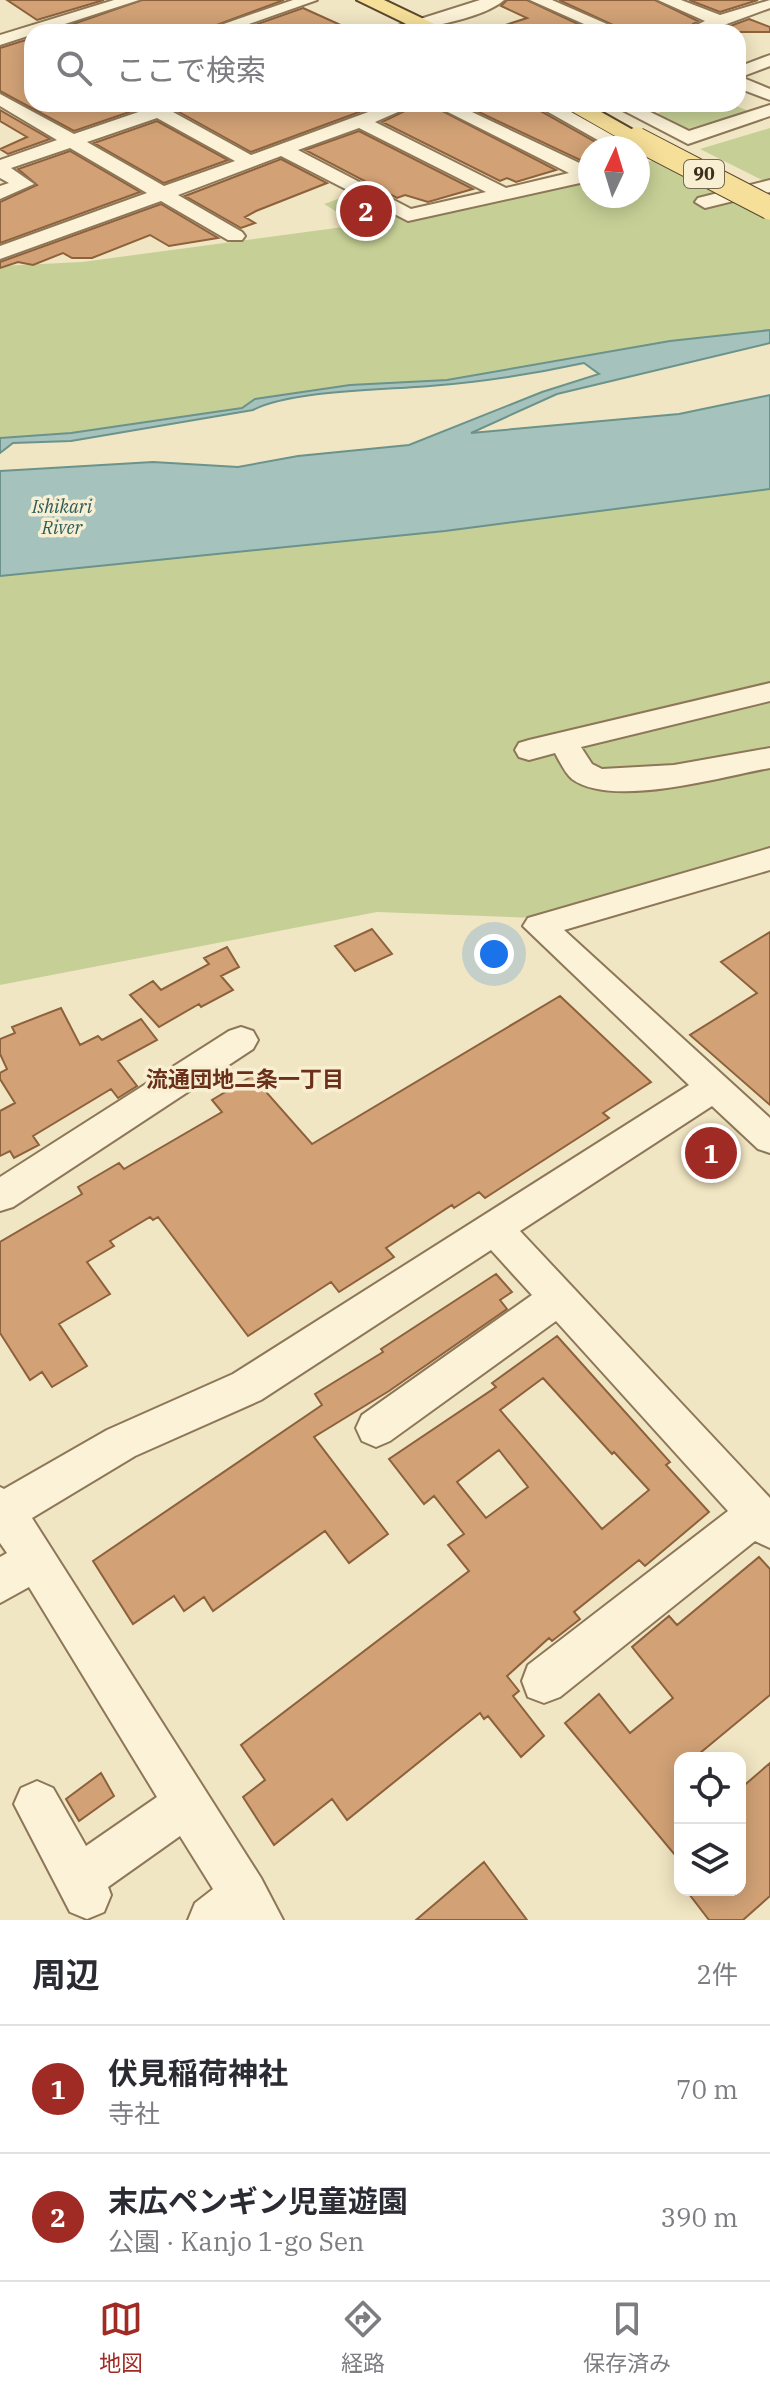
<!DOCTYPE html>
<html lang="ja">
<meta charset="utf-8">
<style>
body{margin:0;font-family:"IBM Plex Serif","Noto Sans JP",serif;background:#f2f2f3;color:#2b2b33}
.controls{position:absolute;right:24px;bottom:24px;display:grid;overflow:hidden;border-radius:16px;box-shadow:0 4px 20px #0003}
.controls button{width:72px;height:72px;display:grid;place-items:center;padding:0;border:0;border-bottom:2px solid #e1e1e2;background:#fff;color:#2b2b33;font:40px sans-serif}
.compass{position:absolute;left:578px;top:136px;width:72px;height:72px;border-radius:50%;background:#fff;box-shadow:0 4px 20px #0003;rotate:4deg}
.you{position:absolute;left:494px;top:954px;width:28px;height:28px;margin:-20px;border:6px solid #fff;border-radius:50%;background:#1a73e8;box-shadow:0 0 0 12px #1a73e833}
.badge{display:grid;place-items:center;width:52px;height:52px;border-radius:50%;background:#a02b24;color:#fff;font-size:26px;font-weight:700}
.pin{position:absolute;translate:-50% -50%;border:4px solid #fff;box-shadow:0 2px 8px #0006}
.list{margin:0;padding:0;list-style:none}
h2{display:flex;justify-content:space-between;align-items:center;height:104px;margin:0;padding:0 32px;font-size:34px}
h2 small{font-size:26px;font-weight:400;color:#7c7c81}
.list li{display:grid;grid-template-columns:52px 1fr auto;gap:24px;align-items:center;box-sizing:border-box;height:128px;padding:0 32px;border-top:2px solid #e1e1e2}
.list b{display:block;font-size:30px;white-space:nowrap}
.list p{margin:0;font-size:26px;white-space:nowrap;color:#7c7c81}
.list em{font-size:26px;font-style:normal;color:#7c7c81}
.icon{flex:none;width:44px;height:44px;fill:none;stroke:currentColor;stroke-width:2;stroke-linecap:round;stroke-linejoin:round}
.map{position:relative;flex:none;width:770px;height:1920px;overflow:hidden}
.search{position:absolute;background:#fff;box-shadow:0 4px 20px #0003;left:24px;right:24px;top:24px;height:88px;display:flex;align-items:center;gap:20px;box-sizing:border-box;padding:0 28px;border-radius:24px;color:#7c7c81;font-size:30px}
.sheet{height:360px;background:#fff}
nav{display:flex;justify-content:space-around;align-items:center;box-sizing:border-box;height:112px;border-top:2px solid #e1e1e2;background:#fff;font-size:22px;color:#7c7c81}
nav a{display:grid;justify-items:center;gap:4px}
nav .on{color:#a02b24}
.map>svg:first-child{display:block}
.green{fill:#c6d096}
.water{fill:#a5c3bc;stroke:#6b938b;stroke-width:2}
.building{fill:#d2a276;stroke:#8d613c;stroke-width:2;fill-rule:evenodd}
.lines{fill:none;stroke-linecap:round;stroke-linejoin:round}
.minor-casing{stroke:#8d7758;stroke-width:4}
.major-casing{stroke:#5a452d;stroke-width:4}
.minor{fill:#fbf2d7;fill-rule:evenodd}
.major{fill:#f6df98;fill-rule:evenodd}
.major-bridge-casing{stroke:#5a452d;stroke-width:25;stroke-linecap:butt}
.major-bridge{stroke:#f6df98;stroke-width:23}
.labels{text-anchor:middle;stroke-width:7;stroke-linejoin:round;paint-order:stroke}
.shield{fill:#f8efd3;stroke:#746854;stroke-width:2}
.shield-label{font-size:18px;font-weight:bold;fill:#3b2e1d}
.far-water-label{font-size:18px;font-style:italic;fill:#2c5c5c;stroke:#f8efd3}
.neighbourhood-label{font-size:22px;font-weight:bold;fill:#6b301a;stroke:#f8efd3}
</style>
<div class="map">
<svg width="770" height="1920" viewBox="0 0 770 1920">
<rect width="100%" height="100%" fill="#f1e6c3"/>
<path class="green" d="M 679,104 L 731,104 L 749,111 L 683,130 L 654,115 Z
M 770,128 L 770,184 L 700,149 Z
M 656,160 L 770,219 L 770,330 L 670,341 L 447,380 L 350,385 L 255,399 L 242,408 L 71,433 L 0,438 L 0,266 L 82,262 L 358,225 L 324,204 L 357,192 L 409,218 L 590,175 L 590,196 L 638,196 L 638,164 Z
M 770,489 L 770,851 L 535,918 L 377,912 L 0,985 L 0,576 Z"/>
<path class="water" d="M 770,330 L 770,343 L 557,394 L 471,433 L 679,414 L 770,395 L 770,489 L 445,531 L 0,576 L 0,471 L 153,462 L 238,467 L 298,456 L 409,445 L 542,392 L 599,374 L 584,363 C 533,374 482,382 430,386 C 384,390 292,390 253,410 L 71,441 L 13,443 L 0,453 L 0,438 L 71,433 L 242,408 L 255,399 L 350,385 L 447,380 L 670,341 Z"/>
<path class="building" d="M 7,0 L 104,0 L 37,20 Z
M 142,0 L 284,0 L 198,32 L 56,30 Z
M 507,0 L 527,0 L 595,32 L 496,32 L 496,28 L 527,18 L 501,6 Z
M 559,0 L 655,0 L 698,21 L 679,32 L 628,32 Z
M 689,0 L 758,0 L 720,12 Z
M 303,8 L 356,32 L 235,32 Z
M 749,19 L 770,27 L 770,32 L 714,32 Z
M 32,38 L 32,104 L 153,104 L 74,131 L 0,91 L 0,48 Z
M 191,104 L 381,104 L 251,152 L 179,112 Z
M 419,104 L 429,104 L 556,170 L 516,182 L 507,178 L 500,181 L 382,122 Z
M 462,104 L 528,104 L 606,148 L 590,148 L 590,156 L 580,160 Z
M 0,110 L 50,139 L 8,154 L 0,149 L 27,137 L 0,121 Z
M 157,121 L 228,160 L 164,183 L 94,143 Z
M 359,131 L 473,189 L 428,202 L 405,195 L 397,198 L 305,150 Z
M 70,151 L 140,192 L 0,243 L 0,202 L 37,185 L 18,169 Z
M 281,159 L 327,183 L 256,211 L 245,217 L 255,223 L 241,228 L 185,196 Z
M 161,204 L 218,238 L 169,246 L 150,235 L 92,258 L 72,258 L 63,253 L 33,265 L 18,262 L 0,268 L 0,262 Z
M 372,929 L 392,954 L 355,971 L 335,946 Z
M 770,932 L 770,1105 L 690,1035 L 757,993 L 721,962 Z
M 227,947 L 239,967 L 221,976 L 233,990 L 201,1007 L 199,1004 L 159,1027 L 130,995 L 153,981 L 161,990 L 209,964 L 204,958 Z
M 560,996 L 651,1082 L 603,1113 L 609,1118 L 485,1198 L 479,1192 L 454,1208 L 452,1205 L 386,1248 L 394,1257 L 339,1292 L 331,1282 L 248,1336 L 158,1217 L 153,1220 L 150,1217 L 110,1241 L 114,1246 L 87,1262 L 110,1294 L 59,1324 L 87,1366 L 52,1387 L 42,1372 L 30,1380 L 0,1333 L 0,1242 L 82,1194 L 78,1187 L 119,1163 L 124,1169 L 222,1112 L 212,1100 L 252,1076 L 312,1144 Z
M 61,1008 L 80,1045 L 98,1036 L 102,1040 L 141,1019 L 157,1040 L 118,1061 L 137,1086 L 118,1098 L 111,1089 L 33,1136 L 39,1145 L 14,1158 L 10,1151 L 0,1156 L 0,1111 L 15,1103 L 0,1079 L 0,1073 L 7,1069 L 0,1054 L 0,1039 L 15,1033 L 12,1027 Z
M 496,1274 L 512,1292 L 500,1300 L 507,1309 L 389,1391 L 314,1437 L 388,1534 L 349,1563 L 325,1531 L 213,1611 L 204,1597 L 184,1611 L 174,1596 L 133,1624 L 93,1561 L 322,1405 L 315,1394 L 383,1352 L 381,1349 Z
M 557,1336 L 670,1462 L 666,1465 L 709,1512 L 645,1566 L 639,1560 L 574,1612 L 580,1619 L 552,1641 L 549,1638 L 507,1676 L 519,1691 L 513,1696 L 544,1736 L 521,1757 L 488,1716 L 484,1719 L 480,1713 L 347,1820 L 332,1799 L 274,1845 L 243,1797 L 265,1780 L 241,1745 L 469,1571 L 448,1545 L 464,1534 L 434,1496 L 424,1504 L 389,1459 L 496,1387 L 492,1383 ZM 543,1378 L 612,1454 L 614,1452 L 649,1490 L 602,1529 L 500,1410 ZM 499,1450 L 528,1487 L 486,1518 L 457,1482 Z
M 759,1557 L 770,1569 L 770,1695 L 694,1758 L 680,1758 L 680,1861 L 565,1723 L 599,1694 L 630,1733 L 673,1698 L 632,1647 L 669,1616 L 677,1625 Z
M 770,1763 L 770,1896 L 743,1920 L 709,1920 L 686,1890 L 740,1890 L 740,1789 Z
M 101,1773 L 114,1796 L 79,1821 L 66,1799 Z
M 484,1862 L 527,1920 L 416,1920 Z"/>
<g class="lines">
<defs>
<path id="minor" d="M 114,0 L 139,0 L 0,45 L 0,35 Z
M 293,0 L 317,0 L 226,32 L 201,32 Z
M 480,0 L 504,0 C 482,20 409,32 379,32 Z
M 530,0 L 552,0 L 625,32 L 602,32 Z
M 658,0 L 681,0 L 720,15 L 770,0 L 770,8 L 705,32 L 682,32 L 705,21 Z
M 770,55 L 770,66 L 741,77 L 770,89 L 770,100 L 738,88 L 738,67 Z
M 0,94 L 74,134 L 162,104 L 188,104 L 173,112 L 251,155 L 390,104 L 416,104 L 375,122 L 506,188 L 569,173 L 432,104 L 455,104 L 590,168 L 590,176 L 580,183 L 408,221 L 281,156 L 178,195 L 242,232 L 245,236 L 242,240 L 228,240 L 161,201 L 0,259 L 0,246 L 147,193 L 70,148 L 11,168 L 34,184 L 0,199 L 0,186 L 9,183 L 0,178 L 0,160 L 57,140 L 0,106 ZM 157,118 L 235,161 L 164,186 L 87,142 ZM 359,128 L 486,192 L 411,209 L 298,150 Z
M 534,104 L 557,104 L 635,148 L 612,148 Z
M 611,104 L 634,104 L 689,131 L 770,105 L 770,116 L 688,144 Z
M 770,180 L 770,192 L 705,208 L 695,202 L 698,198 Z
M 770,683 L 770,701 L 581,747 L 592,764 L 602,769 L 674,765 L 770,748 L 770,768 C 724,776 613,809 572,779 C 565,773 560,762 555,753 L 529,760 L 519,757 L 515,750 L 519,743 L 529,740 Z
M 770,848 L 770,870 L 564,930 L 770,1118 L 770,1153 L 758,1149 L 712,1106 L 520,1231 L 770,1498 L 770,1548 L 755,1541 L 560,1697 L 544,1703 L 528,1697 L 522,1681 L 528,1665 L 728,1511 L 556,1321 L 390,1441 L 376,1447 L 362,1441 L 356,1428 L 362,1415 L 532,1295 L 491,1250 L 261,1400 L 135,1456 L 32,1518 L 261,1878 L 283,1920 L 188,1920 L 195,1903 L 213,1889 L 180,1836 L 108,1887 L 111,1895 L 104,1912 L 87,1919 L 70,1912 L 14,1804 L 21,1788 L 37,1781 L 53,1788 L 86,1846 L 157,1797 L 29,1587 L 0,1603 L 0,1557 L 7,1553 L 0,1543 L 0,1487 L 4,1489 L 107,1430 L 233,1374 L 689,1085 L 523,926 L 528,918 Z
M 241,1027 L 253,1031 L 258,1040 L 253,1049 L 13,1207 L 0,1211 L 0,1177 L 229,1031 Z"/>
<path id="major" d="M 357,0 L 384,0 L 451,32 L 423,32 Z
M 559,104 L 587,104 L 649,139 L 645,144 L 629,144 Z"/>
</defs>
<use href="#minor" class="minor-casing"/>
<use href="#major" class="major-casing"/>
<use href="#minor" class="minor"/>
<use href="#major" class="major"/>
<defs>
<path id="major-bridge" d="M 637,139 L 770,208"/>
</defs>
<use href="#major-bridge" class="major-bridge-casing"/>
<use href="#major-bridge" class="major-bridge"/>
</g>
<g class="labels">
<rect class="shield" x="684" y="160" width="40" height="28" rx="6"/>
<g class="shield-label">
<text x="704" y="180">90</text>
</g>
<g class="far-water-label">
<text x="62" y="513">Ishikari<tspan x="62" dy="21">River</tspan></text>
</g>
<g class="neighbourhood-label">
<text x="245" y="1087">流通団地二条一丁目</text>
</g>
</g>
</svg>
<div class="controls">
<button><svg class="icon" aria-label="locate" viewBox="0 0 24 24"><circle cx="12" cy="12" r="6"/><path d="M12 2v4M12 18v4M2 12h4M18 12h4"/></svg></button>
<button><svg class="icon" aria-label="layers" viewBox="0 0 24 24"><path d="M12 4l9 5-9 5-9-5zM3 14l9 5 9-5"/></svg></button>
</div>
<svg class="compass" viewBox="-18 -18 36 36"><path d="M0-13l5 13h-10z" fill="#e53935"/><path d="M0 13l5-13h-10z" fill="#7c7c81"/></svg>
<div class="you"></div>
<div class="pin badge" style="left:711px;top:1153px">1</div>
<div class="pin badge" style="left:366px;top:211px">2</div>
<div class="search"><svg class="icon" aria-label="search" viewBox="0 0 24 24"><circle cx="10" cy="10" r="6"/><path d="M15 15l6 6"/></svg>ここで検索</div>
</div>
<section class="sheet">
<h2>周辺<small>2件</small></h2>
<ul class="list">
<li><span class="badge">1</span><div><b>伏見稲荷神社</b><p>寺社</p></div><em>70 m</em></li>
<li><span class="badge">2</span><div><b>末広ペンギン児童遊園</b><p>公園 · Kanjo 1-go Sen</p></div><em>390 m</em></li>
</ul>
</section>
<nav>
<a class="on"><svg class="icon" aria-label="map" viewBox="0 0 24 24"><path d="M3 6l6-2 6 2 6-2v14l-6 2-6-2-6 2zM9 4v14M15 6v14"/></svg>地図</a>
<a><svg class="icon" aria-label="directions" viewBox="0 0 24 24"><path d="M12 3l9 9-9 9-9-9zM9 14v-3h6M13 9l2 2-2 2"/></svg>経路</a>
<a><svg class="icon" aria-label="saved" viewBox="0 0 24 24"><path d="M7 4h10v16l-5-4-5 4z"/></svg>保存済み</a>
</nav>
